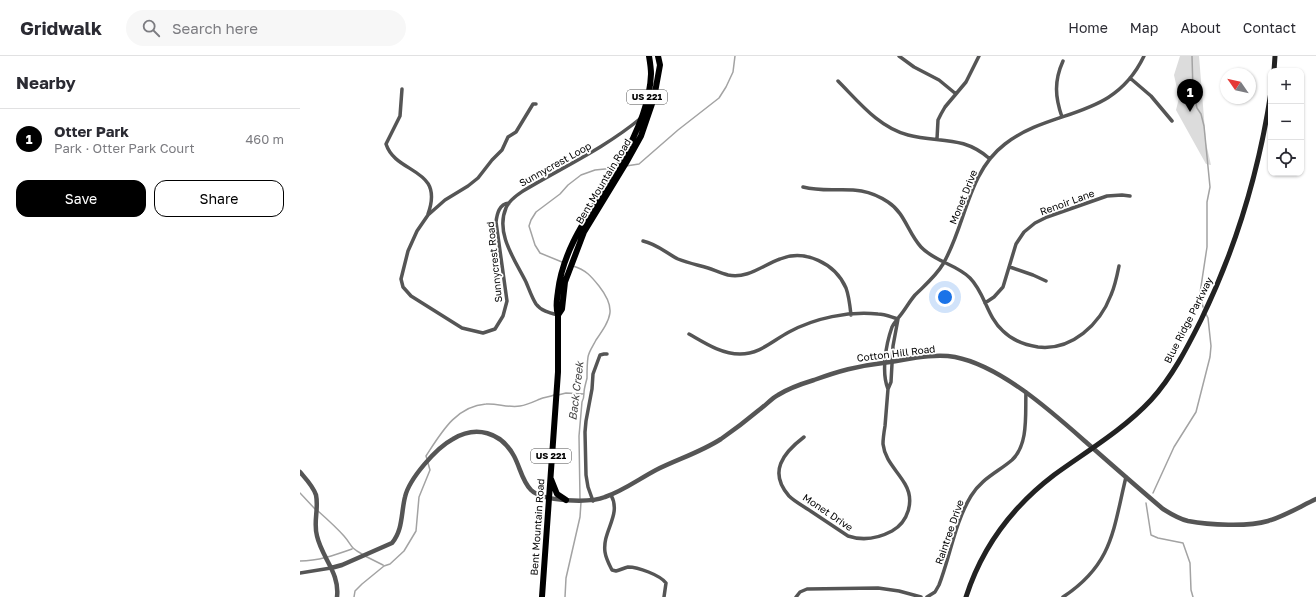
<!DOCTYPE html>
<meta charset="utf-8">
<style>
body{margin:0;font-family:"Golos Text",sans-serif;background:#f7f7f7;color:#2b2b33}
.controls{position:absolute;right:12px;top:12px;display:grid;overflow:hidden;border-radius:8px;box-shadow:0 1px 3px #0004}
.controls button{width:36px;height:36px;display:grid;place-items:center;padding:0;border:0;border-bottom:1px solid #e1e1e2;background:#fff;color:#2b2b33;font:20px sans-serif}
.compass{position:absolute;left:920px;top:12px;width:36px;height:36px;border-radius:50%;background:#fff;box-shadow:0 1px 3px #0004;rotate:304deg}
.you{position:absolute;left:645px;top:241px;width:14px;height:14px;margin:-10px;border:3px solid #fff;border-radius:50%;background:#1a73e8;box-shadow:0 0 0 6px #1a73e833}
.badge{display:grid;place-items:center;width:26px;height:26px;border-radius:50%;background:#000;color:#fff;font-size:13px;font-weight:700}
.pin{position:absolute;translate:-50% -33px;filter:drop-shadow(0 1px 2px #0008)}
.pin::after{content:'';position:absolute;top:21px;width:14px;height:12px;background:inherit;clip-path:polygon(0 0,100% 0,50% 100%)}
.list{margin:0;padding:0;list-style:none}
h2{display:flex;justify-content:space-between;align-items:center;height:52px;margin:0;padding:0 16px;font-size:17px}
h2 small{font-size:13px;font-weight:400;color:#7c7c81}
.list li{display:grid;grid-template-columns:26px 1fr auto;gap:12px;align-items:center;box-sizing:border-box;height:60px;padding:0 16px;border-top:1px solid #e1e1e2}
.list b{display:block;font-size:15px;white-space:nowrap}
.list p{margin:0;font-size:13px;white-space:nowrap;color:#7c7c81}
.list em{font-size:13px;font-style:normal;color:#7c7c81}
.actions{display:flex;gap:8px;padding:12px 16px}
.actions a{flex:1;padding:9px 0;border:1px solid #000;border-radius:12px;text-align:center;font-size:14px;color:#000}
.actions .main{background:#000;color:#fff}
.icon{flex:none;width:22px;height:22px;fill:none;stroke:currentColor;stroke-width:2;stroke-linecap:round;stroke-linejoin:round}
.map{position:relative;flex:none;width:1016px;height:541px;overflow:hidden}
header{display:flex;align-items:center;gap:24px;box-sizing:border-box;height:56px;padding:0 20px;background:#fff;border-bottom:1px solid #e1e1e2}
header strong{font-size:19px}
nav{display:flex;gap:22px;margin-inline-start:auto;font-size:14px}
.search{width:280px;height:36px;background:#f7f7f7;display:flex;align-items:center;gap:10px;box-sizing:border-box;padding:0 14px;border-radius:22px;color:#7c7c81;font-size:15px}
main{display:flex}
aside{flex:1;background:#fff}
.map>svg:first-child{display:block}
.green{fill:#dcdcdc}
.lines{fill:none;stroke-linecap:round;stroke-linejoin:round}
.stream{stroke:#a3a3a3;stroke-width:1.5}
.minor{stroke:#555;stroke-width:3.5}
.tertiary{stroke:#555;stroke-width:4.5}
.secondary{stroke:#222;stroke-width:5}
.primary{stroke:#000;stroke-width:6}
.labels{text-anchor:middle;stroke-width:3.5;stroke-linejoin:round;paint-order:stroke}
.shield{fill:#fff;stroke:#4c4c4c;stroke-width:1}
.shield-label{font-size:9px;font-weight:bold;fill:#000}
.street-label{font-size:10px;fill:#000;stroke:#fff}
.water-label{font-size:11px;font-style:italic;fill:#444;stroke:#fff}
</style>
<header>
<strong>Gridwalk</strong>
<div class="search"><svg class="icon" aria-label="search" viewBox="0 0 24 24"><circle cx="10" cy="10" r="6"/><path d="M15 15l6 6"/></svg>Search here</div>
<nav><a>Home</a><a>Map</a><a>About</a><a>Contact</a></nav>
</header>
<main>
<aside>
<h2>Nearby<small></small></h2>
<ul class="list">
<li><span class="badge">1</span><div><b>Otter Park</b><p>Park · Otter Park Court</p></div><em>460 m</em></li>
</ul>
<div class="actions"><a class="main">Save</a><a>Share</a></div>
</aside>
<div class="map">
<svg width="1016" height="541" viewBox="0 0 1016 541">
<rect width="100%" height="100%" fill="#fff"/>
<path class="green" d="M 880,0 L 899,0 L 906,87 L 911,109 L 906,108 L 876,54 L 879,42 L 874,19 Z"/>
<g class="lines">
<path class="stream" d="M 892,0 L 893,35 L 897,52 L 901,58 L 904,70 L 910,131 L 907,146 L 907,191 L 900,237 L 903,251
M 326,110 L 339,108 L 378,74 L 419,42 L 426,31 L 433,16 L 435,0
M 262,206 L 240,197 L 235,189 L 229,170 L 231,164 L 236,156 L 260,138 L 268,129 L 281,119 L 295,114 L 315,112
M 273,210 C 286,214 291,220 299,230 C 317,253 311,262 296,284 C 293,290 289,295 288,301 C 287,308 287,315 287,322 C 286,327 284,332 284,337 C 284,341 284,342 282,346 L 279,380 L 280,443
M 258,339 L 266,337 L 284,338
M 127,403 L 126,400 C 141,377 156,350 186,348 C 197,347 208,352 220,350 C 227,349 233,346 240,343 C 244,341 250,341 254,339
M 0,437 L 15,453
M 853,437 L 874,391 L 896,356 L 910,301 L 911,290 L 908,262 L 906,258
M 846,447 L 851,479 L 858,482 L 883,487 L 890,507 L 891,534 L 893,541
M 18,455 C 27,463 36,471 44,480 C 52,489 49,491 62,498
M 65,500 L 83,509
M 0,505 C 18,505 35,499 52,493
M 54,541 L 55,535 L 62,528 L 84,510 L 90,508 L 104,495 L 116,475 L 119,441 L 130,414 L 128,407
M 265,541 L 266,522 L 280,461 L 281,446"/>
<path class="minor" d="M 599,0 L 614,11 L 639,24 L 656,38
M 830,22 L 851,40 L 872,65
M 538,25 C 558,45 579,72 608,79 C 639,87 663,79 690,103
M 102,33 L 100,60 L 86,88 C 96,119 145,111 128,158
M 762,61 C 755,41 754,25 763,5
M 637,83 L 638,64 L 641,58 L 645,51 L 666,26 L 679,0
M 503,131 C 535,139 557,125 588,146 C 605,157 608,177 621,191 C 635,206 656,208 670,222 C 685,237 687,261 703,275 C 712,284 725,289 738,291 C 772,295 800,268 811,239 C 815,230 817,220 819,210
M 209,147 C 199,148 197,158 196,166 L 207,245 L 203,260 L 195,273 L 183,277 L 162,272 L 111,240 L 103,231 L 101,223 L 108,195 L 117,175 L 128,159 L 145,144 L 168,130 L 178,122 L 192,104 L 202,94 L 208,81 L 216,76 L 233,48 L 236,48
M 343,185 C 357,188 366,197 378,203 C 388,207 398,209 408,212 C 414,214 421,217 428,219 C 448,223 463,209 480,203 C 505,193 535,207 546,232 C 549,240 550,250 551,259
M 710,211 L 733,219 L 746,225
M 685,247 L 694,241 L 703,231 L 716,188 L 724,176 L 735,167 L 747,161 L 807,140 L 822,139 L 830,140
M 258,259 C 250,257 241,255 236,248 C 232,242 229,233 226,226 C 215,204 195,177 206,152 C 209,144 217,139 223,135 C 263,111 305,92 341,62
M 389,278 C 405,287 421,298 440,298 C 460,298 472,285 489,276 C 515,262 548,255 578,258 C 585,258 591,261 598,263
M 588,333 C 581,316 586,288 592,271 C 594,267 596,265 599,261 C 605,254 609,246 615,239 C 625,229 636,220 643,208 C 666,169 667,117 705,88 C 753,51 813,65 844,0
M 504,381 C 483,397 468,416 489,440 C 495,446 505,451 512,456 C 524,464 536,472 548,480 C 563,485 577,483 592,475 C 608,466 615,445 605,428 C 597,414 585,405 583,388 C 583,382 584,376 585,370 C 586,358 587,345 588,333 L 591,326 L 593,290 L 598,263
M 311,439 C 322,459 302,475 305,496 C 306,503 309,508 312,514 L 316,515 C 320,514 324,512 328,511 C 338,511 360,519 366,527 L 364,541
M 293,445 L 288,431 L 286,419 L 285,376 L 286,365 L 292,333 L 293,318 L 300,299 L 304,298 L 307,298
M 0,517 L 31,512
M 496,541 L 500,536 L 507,533 L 578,532 L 599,535 L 621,541
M 627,541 L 635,536 L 639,529 C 650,501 655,466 671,440 C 681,423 698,416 712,404 C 729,388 725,357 726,336
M 763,541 C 813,508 813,474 826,421"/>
<path class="tertiary" d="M 0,416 C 6,423 13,430 16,439 C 19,453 13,466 17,480 C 22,502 40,517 37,541
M 31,512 L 42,509 L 92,487 C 103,474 101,457 105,441 C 109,423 136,392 153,383 C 176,369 201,376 214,400 C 220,411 222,425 231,434 C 243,446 290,447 305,441 C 323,435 339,423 356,414 C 378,403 401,396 421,383 C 434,374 447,364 459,354 C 466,349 471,343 478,339 C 489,332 501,328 514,324 C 539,315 557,310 583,307 C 606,304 632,297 655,301 C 701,310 752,356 787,387 C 812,409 837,431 863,453 C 871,458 879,463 888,465 C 909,469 948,471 968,465 C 985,460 1001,450 1016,443"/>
<path class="secondary" d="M 974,15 L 975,0
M 666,541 C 682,491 712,451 754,419 C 787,395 823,374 851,344 C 872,321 887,292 901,264 C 936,192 959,115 971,36"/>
<path class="primary" d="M 258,259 L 262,253 L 265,226 L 284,176 L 326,107 L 341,80 L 354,42 L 360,9 L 358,0
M 251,423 L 257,438 L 266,444
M 242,541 L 258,316 L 258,259 C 255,251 257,244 258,235 C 264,186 297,149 320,107 C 335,81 350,49 351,18 C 351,12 350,6 349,0"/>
</g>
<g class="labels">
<g class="shield">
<rect x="327" y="34" width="40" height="14" rx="3"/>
<rect x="231" y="393" width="40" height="14" rx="3"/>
</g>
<g class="shield-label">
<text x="347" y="44">US 221</text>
<text x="251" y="403">US 221</text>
</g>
<g class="street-label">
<text transform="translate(255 108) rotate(-29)" y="4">Sunnycrest Loop</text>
<text transform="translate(303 125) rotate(-59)" y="4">Bent Mountain Road</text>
<text transform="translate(663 141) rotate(-68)" y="4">Monet Drive</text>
<text transform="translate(767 146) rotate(-20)" y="4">Renoir Lane</text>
<text transform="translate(194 206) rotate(-96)" y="4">Sunnycrest Road</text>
<text transform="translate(888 264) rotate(-63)" y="4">Blue Ridge Parkway</text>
<text transform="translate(596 297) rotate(-7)" y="4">Cotton Hill Road</text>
<text transform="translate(528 456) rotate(34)" y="4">Monet Drive</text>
<text transform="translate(237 471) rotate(-86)" y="4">Bent Mountain Road</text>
<text transform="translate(649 476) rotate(-71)" y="4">Raintree Drive</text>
</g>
<g class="water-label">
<text transform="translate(276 335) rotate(-83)" y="4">Back Creek</text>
</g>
</g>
</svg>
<div class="controls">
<button>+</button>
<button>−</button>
<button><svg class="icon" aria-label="locate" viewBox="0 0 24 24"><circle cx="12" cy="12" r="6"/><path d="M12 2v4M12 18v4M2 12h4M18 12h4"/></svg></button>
</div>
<svg class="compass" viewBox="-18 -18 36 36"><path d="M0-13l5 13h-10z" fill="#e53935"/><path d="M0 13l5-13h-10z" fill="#7c7c81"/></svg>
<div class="you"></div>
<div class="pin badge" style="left:890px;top:56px">1</div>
</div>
</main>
